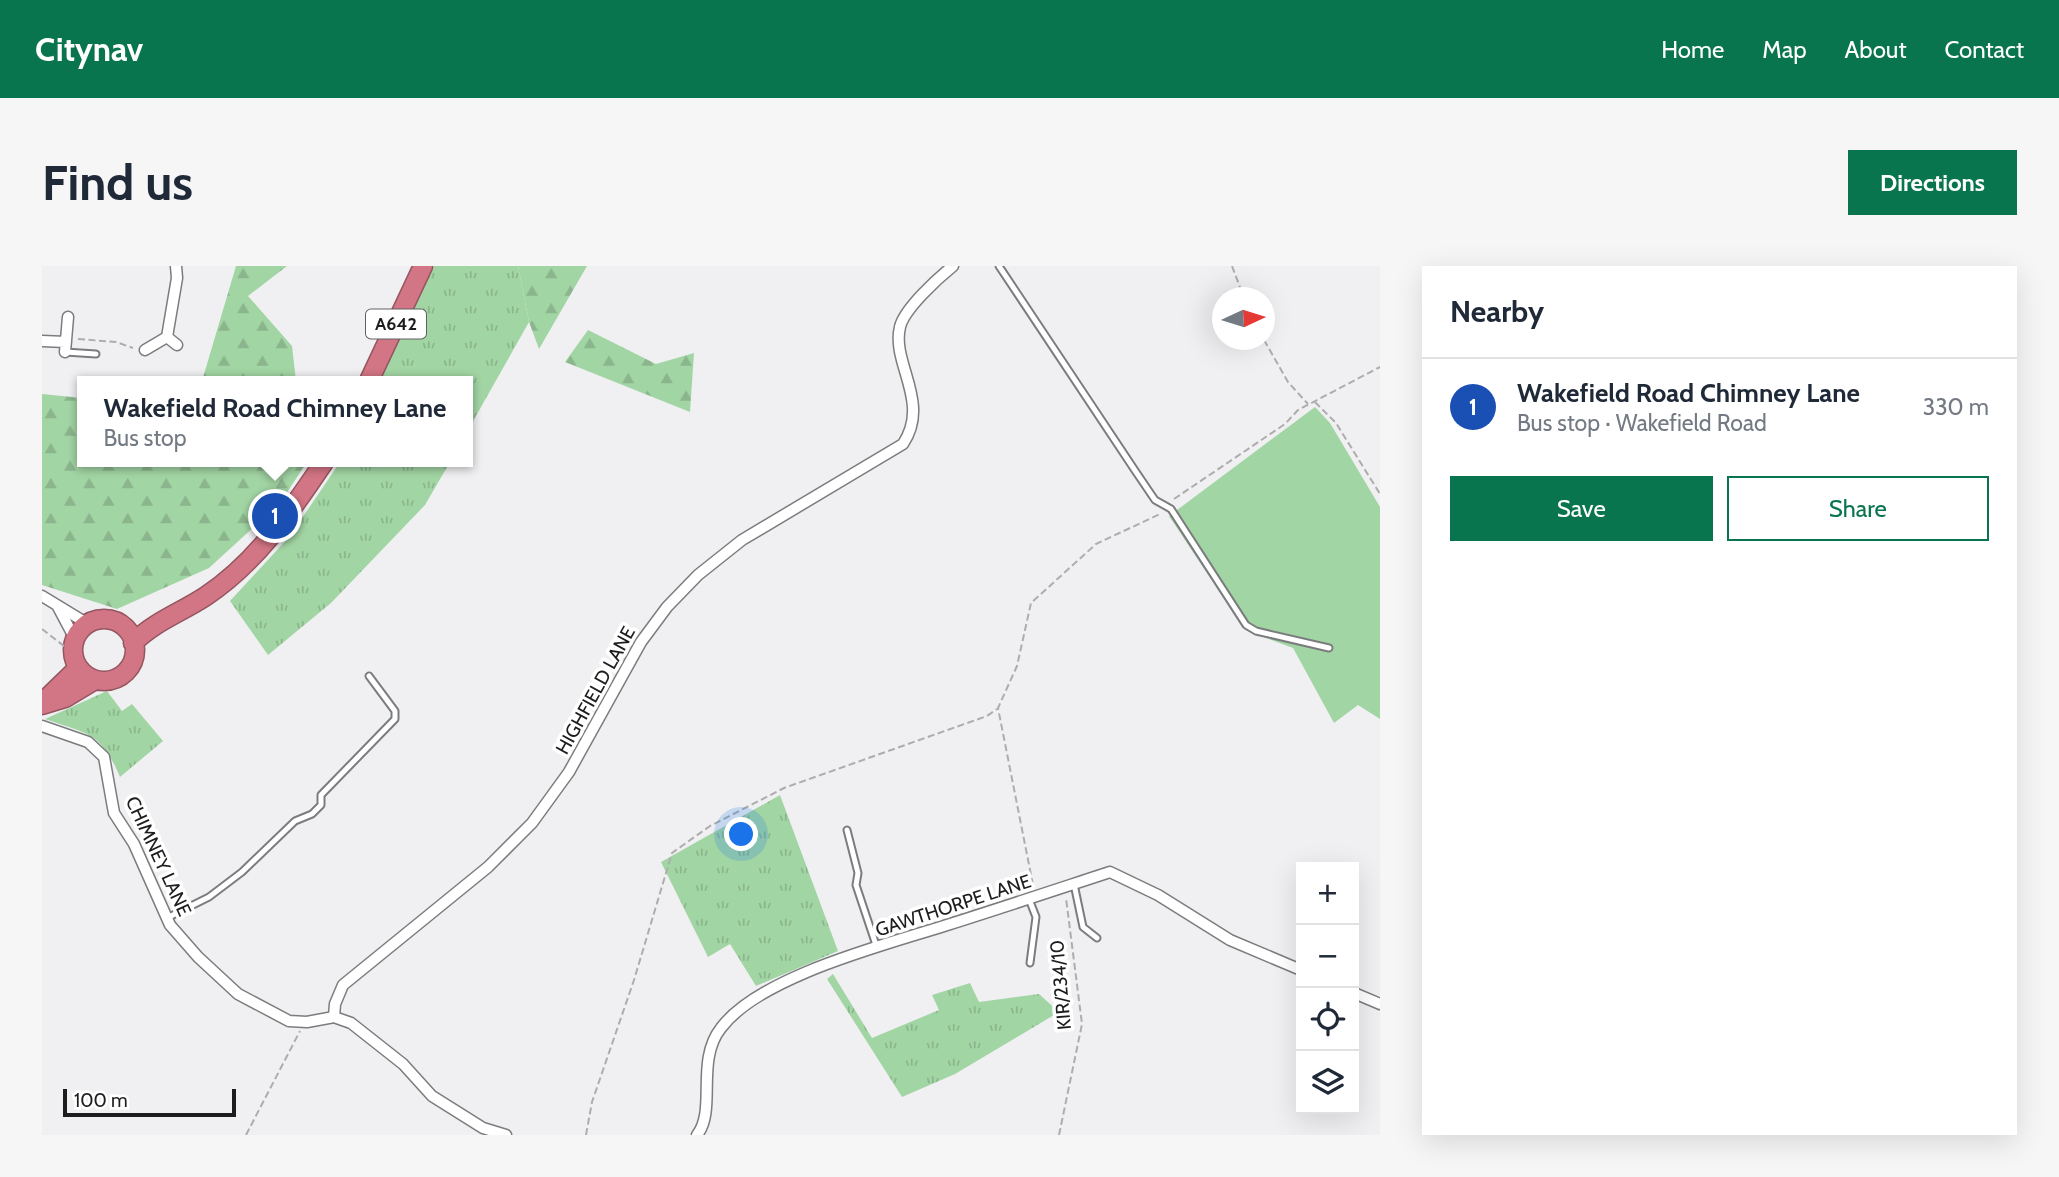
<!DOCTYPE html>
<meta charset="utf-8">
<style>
body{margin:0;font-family:Cabin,sans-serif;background:#f6f6f7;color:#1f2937}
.controls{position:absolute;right:21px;bottom:21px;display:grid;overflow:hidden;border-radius:0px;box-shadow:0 7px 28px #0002}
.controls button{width:63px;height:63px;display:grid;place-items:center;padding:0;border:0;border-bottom:2px solid #e0e1e3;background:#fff;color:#1f2937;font:35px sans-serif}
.compass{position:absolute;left:1170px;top:21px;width:63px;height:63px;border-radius:50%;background:#fff;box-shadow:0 7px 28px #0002;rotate:86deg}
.scale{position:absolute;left:21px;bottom:18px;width:173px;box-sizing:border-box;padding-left:7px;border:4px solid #1d1d1e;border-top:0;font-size:19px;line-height:24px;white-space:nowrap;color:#1d1d1e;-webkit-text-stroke:5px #fff;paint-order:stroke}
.you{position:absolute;left:700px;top:569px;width:24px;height:24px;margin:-18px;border:5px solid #fff;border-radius:50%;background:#1a73e8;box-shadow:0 0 0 10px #1a73e833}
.badge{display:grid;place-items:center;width:46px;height:46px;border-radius:50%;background:#09754e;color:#fff;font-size:23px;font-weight:700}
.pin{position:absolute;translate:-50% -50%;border:4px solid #fff;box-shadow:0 2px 7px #0006}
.popup{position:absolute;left:35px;top:110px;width:396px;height:91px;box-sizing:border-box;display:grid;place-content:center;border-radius:0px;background:#fff;filter:drop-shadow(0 2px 5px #0005);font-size:23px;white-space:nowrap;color:#747a83}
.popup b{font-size:26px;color:#1f2937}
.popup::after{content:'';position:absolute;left:50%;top:100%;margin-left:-14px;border:14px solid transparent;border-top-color:#fff}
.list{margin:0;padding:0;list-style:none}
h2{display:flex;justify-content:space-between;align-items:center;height:91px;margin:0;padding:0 28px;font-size:30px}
h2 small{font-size:23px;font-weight:400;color:#747a83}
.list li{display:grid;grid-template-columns:46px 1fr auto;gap:21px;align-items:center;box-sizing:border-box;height:98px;padding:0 28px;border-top:2px solid #e0e1e3}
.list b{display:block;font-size:26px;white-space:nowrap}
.list p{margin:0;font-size:23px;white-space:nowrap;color:#747a83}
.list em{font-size:23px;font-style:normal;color:#747a83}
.actions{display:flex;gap:14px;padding:21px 28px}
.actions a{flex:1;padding:16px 0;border:2px solid #09754e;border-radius:0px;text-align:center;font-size:24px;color:#09754e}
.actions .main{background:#09754e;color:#fff}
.icon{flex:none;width:38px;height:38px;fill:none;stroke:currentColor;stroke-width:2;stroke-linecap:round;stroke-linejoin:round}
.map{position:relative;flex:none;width:1338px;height:869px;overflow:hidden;border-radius:0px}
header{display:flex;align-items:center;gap:42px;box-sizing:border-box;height:98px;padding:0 35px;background:#09754e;color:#fff}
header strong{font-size:33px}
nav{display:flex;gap:38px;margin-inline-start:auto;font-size:24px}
.intro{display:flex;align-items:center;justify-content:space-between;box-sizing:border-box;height:168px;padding:0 42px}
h1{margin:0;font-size:49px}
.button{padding:18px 32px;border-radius:0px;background:#09754e;color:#fff;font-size:24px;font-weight:700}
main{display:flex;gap:42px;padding:0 42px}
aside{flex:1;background:#fff;border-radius:0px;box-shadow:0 7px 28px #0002}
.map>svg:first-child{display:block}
.grass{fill:url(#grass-tufts)}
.forest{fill:url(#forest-firs)}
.park{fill:#a2d5a4}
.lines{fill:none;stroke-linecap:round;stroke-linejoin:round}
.lane-casing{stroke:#7b7c7e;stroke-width:9}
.street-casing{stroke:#7b7c7e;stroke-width:13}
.highway-casing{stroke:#935660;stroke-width:21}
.path{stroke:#adadae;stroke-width:2;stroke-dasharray:7 3.5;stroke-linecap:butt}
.lane{stroke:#fff;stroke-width:5}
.street{stroke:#fff;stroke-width:10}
.highway{stroke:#d27584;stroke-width:18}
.labels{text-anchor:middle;stroke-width:7;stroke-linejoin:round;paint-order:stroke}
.shield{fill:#fff;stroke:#616162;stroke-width:2}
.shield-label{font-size:18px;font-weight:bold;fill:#1d1d1e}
.street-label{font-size:19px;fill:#1d1d1e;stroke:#fff}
</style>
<header>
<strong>Citynav</strong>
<nav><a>Home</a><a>Map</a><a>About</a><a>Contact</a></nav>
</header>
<div class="intro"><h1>Find us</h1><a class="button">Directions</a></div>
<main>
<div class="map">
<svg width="1338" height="869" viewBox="0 0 1338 869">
<defs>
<pattern id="grass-tufts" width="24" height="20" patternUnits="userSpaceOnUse" patternTransform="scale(1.75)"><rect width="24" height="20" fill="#a2d5a4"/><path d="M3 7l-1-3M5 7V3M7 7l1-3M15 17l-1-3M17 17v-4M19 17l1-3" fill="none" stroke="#8bb68d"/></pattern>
<pattern id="forest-firs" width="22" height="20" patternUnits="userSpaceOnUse" patternTransform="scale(1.75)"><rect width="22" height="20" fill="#a2d5a4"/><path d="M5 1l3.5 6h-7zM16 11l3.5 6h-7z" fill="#8bb68d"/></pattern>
</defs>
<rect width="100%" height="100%" fill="#f0f0f2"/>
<path class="grass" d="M 392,0 L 476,0 L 487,56 L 426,164 L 426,115 L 338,115 Z
M 298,196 L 408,196 L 383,239 L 289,337 L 226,389 L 188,335 L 248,270 Z
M 65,425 L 80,445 L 90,438 L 121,475 L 78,511 C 59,466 46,468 3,453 Z
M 738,529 L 796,685 L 714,720 L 688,678 L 666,691 L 619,596 Z
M 791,708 L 830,772 L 897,744 L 890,729 L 928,717 L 937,736 L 997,728 L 1017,746 L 913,808 L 860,831 L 785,713 Z"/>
<path class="forest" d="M 194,0 L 245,0 L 206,30 L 250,80 L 254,115 L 160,115 Z
M 476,0 L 545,0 L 497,83 L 487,56 Z
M 546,64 L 614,98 L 652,87 L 648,146 L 523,96 Z
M 0,128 L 40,132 L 40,196 L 265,196 L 238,237 L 167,302 L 75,343 L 0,319 Z"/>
<path class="park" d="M 1273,141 L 1288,157 L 1338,241 L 1338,453 L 1316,439 L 1292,457 L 1251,382 L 1203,364 L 1127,250 Z"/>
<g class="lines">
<defs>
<path id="lane" d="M 957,0 L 1094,206 L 1113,234 L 1129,243 L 1204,359 L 1214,365 L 1287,382
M 23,86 L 54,88
M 805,564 L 816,607 L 814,619 L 835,682
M 1032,618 L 1041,661 L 1055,672
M 987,633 L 994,651 L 988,697
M 125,652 L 167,631 L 200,606 L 253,555 L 270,548 L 279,539 L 279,529 L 353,453 L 353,445 L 327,410"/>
<path id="street" d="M 125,71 L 135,79
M 0,75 L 24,76
M 103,84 L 125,71 L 135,12 L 134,0
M 23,86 L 26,51
M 0,330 L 46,358
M 16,341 L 33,373
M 0,460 L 46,476 L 62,491 L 72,547 L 92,578 L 128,659 L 156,691 L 196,728 L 247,755 L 265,756 L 292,751 L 309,757 L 361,798 L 390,830 L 441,862 L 464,869
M 1312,727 L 1338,738
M 292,751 L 293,738 L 301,719 L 446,601 L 490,557 L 527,506 L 599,376 L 625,341 L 656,309 L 700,274 L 861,178 C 889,136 849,97 858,61 C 862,43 896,12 911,0
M 655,869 C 675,844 653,795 679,762 C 718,710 843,679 905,659 C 959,642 1013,624 1068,606 L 1116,629 L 1188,674 L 1259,704"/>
<path id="highway" d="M 327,115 L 381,0
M31 384a31 31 0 1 1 62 0a31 31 0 1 1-62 0Z
M 91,377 C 113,355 140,346 164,330 C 215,296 249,245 282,196
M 0,437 L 36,402
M 0,439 L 23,432 L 53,414"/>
</defs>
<use href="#lane" class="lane-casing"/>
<use href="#street" class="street-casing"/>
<use href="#highway" class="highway-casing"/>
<path class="path" d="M 1190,0 L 1202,32
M 36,73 L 74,76 L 91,82
M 1222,74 L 1246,116 L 1266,138
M 1273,136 L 1294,157 L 1338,228
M 1132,233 L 1243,158 L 1256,144 L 1338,101
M 0,363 L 31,387
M 991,619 L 956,442 L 975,400 L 989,337 L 1054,278 L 1118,248
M 204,869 L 258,765
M 544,869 L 550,836 L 592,714 L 630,587 L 668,560 L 742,522 L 945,450 L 955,443
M 1017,869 L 1040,758 L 1024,632"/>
<use href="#lane" class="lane"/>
<use href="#street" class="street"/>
<use href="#highway" class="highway"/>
</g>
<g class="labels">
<rect class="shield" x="324" y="43.5" width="60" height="29" rx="5"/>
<g class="shield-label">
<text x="354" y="64">A642</text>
</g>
<g class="street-label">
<text transform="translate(553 424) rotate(-61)" y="7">HIGHFIELD LANE</text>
<text transform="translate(117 590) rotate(65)" y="7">CHIMNEY LANE</text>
<text transform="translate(911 639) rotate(-18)" y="7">GAWTHORPE LANE</text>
<text transform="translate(1018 719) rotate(-95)" y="7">KIR/234/10</text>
</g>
</g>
</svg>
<div class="controls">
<button>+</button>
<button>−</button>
<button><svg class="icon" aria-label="locate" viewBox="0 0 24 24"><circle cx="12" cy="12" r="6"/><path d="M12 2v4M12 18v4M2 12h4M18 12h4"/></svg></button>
<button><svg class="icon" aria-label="layers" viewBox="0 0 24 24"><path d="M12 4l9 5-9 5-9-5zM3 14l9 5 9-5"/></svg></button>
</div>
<svg class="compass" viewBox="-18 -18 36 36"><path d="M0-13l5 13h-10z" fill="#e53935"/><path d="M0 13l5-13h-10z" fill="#747a83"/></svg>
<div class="scale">100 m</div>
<div class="you"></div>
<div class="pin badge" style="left:233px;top:250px;background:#1a4fb4">1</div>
<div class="popup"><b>Wakefield Road Chimney Lane</b>Bus stop</div>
</div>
<aside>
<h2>Nearby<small></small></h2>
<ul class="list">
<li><span class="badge" style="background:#1a4fb4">1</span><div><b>Wakefield Road Chimney Lane</b><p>Bus stop · Wakefield Road</p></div><em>330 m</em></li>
</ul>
<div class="actions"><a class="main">Save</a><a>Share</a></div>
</aside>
</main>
